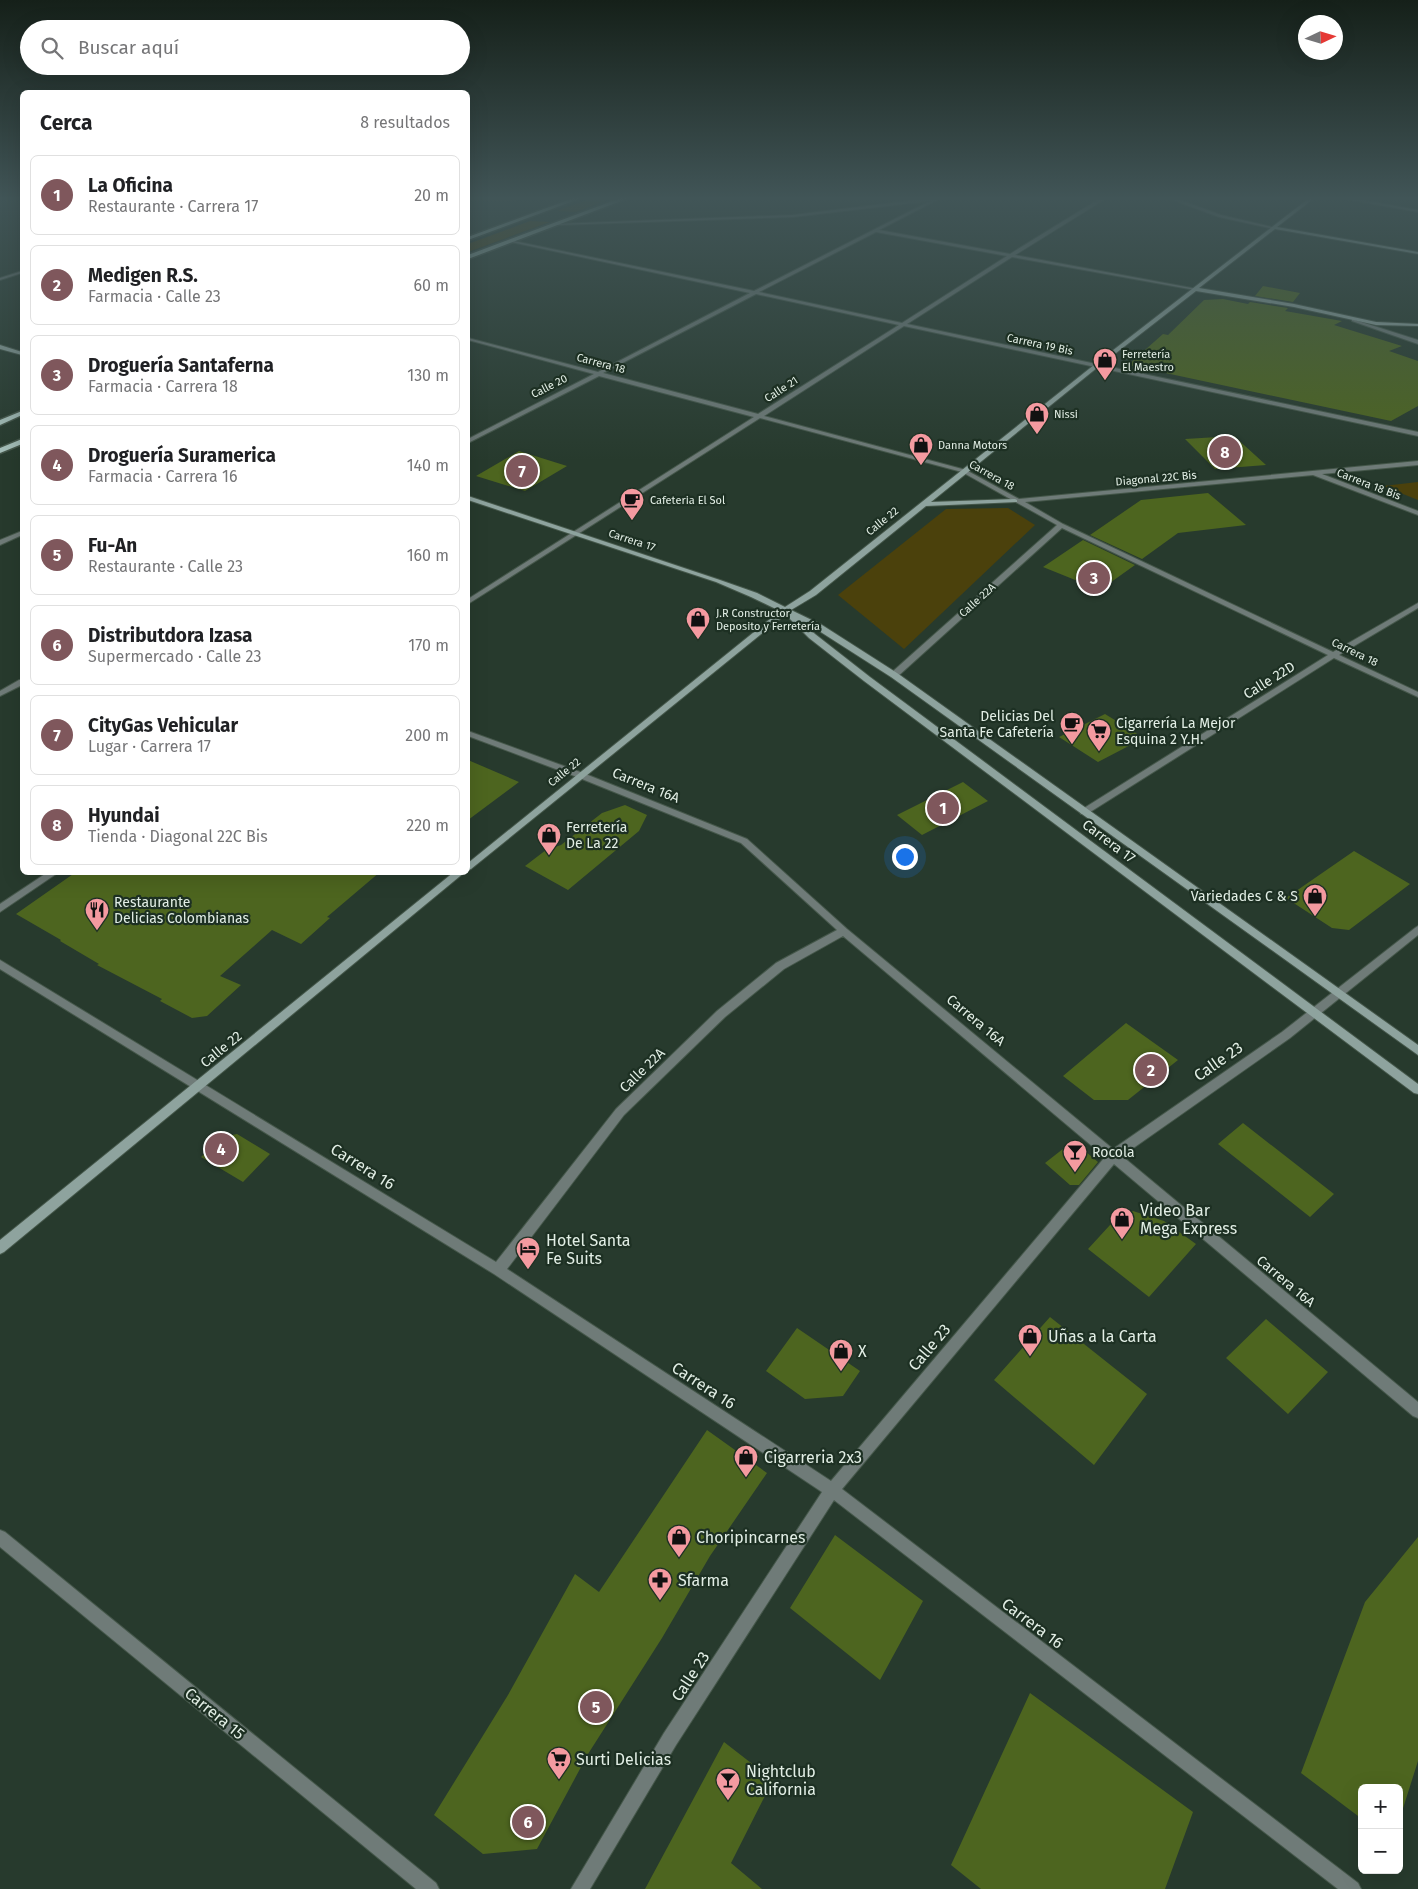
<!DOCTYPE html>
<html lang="es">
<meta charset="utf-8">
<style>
body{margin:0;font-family:"Fira Sans",sans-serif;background:#f6f6f6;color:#202124}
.controls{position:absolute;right:15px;bottom:15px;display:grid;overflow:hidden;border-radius:8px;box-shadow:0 5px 20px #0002}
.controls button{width:45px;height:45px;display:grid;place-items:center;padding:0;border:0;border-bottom:1px solid #e0e0e0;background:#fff;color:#202124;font:25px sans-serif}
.compass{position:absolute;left:1298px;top:15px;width:45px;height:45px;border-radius:50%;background:#fff;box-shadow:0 5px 20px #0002;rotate:86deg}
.you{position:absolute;left:904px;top:856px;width:18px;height:18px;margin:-12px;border:4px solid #fff;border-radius:50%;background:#1a73e8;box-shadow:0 0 0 8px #1a73e833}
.badge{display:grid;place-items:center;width:32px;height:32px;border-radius:50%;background:#7f575c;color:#fff;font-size:16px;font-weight:700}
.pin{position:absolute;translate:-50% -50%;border:2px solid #fff;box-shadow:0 1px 5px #0006}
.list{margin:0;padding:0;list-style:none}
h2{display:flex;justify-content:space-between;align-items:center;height:65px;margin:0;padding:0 20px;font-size:21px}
h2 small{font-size:16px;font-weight:400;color:#757577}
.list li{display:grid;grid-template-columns:32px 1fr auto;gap:15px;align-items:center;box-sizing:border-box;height:80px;margin:0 10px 10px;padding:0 10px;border:1px solid #e0e0e0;border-radius:8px}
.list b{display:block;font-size:19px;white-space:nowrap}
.list p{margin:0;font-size:16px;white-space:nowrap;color:#757577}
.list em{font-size:16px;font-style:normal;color:#757577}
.icon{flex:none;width:28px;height:28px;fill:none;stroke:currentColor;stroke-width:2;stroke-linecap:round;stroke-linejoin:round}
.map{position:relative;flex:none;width:1418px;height:1889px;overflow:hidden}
.search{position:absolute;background:#fff;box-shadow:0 5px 20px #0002;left:20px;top:20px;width:450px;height:55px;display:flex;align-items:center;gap:12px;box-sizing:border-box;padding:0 18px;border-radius:28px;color:#757577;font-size:19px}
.panel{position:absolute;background:#fff;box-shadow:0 5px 20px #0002;left:20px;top:90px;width:450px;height:785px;border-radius:8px}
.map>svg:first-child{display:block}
.green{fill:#4b410c}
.building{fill:#4d651f}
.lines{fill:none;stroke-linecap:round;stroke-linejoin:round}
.street-casing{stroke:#45574a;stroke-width:2}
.secondary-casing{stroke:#45574a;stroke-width:2}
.primary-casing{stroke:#45574a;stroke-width:3}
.street{fill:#6f7b78;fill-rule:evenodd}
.secondary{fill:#8ea39e;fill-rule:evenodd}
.primary{fill:#a7c1bb;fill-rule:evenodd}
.labels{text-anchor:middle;stroke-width:4.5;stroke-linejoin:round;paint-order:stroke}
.far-street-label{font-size:11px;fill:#e2eee5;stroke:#1d3023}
.far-poi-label{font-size:11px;fill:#e2eee5;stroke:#1d3023;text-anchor:start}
.street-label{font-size:14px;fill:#e2eee5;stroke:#1d3023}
.poi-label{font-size:14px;fill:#e2eee5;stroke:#1d3023;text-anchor:start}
.near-street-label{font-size:16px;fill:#e2eee5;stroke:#1d3023}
.near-poi-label{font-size:16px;fill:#e2eee5;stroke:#1d3023;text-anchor:start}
</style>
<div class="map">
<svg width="1418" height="1889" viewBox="0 0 1418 1889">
<rect width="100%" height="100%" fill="#273a2d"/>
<path class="green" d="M 468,196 L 527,196 L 515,201 L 468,201 Z
M 598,196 L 617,196 L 576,212 L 557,211 Z
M 530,221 L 550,222 L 468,252 L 468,244 Z
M 1418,482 L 1418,500 L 1383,486 Z
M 1008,508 L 1035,525 L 904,649 L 838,595 L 946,509 Z"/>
<path class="building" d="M 1263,286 L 1300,293 L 1293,302 L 1255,296 Z
M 1223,299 L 1248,304 L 1250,302 L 1288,308 L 1285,311 L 1342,321 L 1334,325 L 1402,346 L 1389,351 L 1418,361 L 1418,406 L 1391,421 L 1128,365 L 1163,334 L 1168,335 L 1204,300 Z
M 1234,436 L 1266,465 L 1215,469 L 1185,439 Z
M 519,451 L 567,466 L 525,491 L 476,476 Z
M 1208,493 L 1246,525 L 1178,533 L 1142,559 L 1090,535 L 1141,500 Z
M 1083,540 L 1135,565 L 1100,590 L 1043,567 Z
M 1105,714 L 1144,738 L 1098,762 L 1059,737 Z
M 468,760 L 519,782 L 468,820 Z
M 963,782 L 988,801 L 922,835 L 897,815 Z
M 625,805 L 647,815 L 639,831 L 568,890 L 525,866 L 546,850 L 561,845 L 602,813 Z
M 1354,851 L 1410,884 L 1349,930 L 1332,928 L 1286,898 Z
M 76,872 L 380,872 L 327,917 L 330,918 L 301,944 L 272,930 L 220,976 L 241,985 L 207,1016 L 192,1018 L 160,1001 L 162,999 L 97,965 L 99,964 L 60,941 L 61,940 L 16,914 Z
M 1126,1023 L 1178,1060 L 1128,1100 L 1094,1100 L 1063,1076 Z
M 1243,1123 L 1334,1194 L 1310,1217 L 1218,1144 Z
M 237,1134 L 270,1154 L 243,1182 L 201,1157 L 222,1137 Z
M 1073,1141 L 1098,1162 L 1079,1185 L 1070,1185 L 1045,1163 Z
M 1133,1211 L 1164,1221 L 1196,1244 L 1149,1297 L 1088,1249 L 1121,1213 Z
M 1050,1317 L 1147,1394 L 1094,1465 L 994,1380 Z
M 1266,1319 L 1328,1372 L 1288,1414 L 1226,1358 Z
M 797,1328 L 860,1371 L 843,1396 L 805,1399 L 766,1371 Z
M 707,1430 L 767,1473 L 710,1556 L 662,1638 L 588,1754 L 537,1849 L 483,1854 L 434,1815 L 508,1695 L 575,1574 L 599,1592 Z
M 835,1535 L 923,1601 L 880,1680 L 790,1608 Z
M 1418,1537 L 1418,1761 L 1399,1821 L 1399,1788 L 1362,1788 L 1362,1819 L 1301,1773 L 1365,1602 Z
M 1030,1693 L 1193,1812 L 1165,1889 L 981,1889 L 951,1865 Z
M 724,1742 L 773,1780 L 731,1863 L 762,1889 L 645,1889 Z"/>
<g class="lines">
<defs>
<path id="street" d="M 948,196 L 964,196 L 937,200 L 879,230 L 1010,254 L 1104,196 L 1110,196 L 1015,255 L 1197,289 L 1195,290 L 1012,257 L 907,324 L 1418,432 L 1418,436 L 904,326 L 764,416 L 966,470 L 1019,499 L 1418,461 L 1418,465 L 1322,474 L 1418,511 L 1418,515 L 1313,475 L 1025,502 L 1063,524 L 1333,652 L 1418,603 L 1418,608 L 1339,655 L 1418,692 L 1418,697 L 1334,658 L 1087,814 L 1081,814 L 1080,812 L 1081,810 L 1328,655 L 1062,528 L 897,677 L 891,677 L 891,673 L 1057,525 L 962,472 L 760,418 L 468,604 L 468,599 L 754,417 L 599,376 L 468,443 L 468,439 L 594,374 L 468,340 L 468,338 L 598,372 L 750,293 L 511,242 L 509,240 L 754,291 L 930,201 L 793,217 L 557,225 L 555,224 L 793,215 ZM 876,232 L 1007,256 L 902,323 L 759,292 ZM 756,294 L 899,325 L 758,414 L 603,373 Z
M 1162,196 L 1169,196 L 1221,215 L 1276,228 L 1274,229 L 1219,217 Z
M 1328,196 L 1340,196 L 1418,210 L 1418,212 Z
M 22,271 L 22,273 L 0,280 L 0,278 Z
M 1352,319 L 1418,340 L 1418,344 L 1352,321 Z
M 22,531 L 22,535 L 0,545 L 0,540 Z
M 19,680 L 22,680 L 22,685 L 0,696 L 0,691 Z
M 468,731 L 583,773 L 747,839 L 847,929 L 1113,1149 L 1282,1032 L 1415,928 L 1418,926 L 1418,935 L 1290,1038 L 1122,1156 L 1418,1402 L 1418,1418 L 1413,1416 L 1114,1164 L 842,1489 L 1358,1883 L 1361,1889 L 1338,1889 L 834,1500 L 676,1745 L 590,1889 L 571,1889 L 664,1733 L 822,1492 L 494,1274 L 0,969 L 0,960 L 496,1262 L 616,1109 L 717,1011 L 776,963 L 837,930 L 741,843 L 577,777 L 468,736 ZM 843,936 L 1105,1157 L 831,1481 L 507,1269 L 624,1115 L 725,1017 L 784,969 Z
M 48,872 L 59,872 L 0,912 L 0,904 Z
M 0,1530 L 5,1532 L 436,1883 L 439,1889 L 416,1889 L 0,1547 Z"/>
<path id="secondary" d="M 1312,196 L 1317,196 L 1277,227 L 1418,252 L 1418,254 L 1275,229 L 1199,288 L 1294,304 L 1376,322 L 1418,324 L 1418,326 L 1376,325 L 1294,307 L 1196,291 L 1098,367 L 931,502 L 1015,499 L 1017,500 L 1017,502 L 926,506 L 816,595 L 791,610 L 822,625 L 897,673 L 1418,1045 L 1418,1055 L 891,677 L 816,629 L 801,621 L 815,634 L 870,677 L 1418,1084 L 1418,1094 L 1414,1093 L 864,681 L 809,638 L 790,619 L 790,616 L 786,614 L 471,869 L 468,870 L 468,863 L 780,611 L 751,597 L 716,582 L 468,500 L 468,496 L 720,580 L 757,593 L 785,607 L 810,591 L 1094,365 Z
M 0,345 L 22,352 L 22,355 L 0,349 Z
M 454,872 L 465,872 L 4,1252 L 0,1254 L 0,1240 Z"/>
<path id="primary" d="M 579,196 L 587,196 L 468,240 L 468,237 Z
M 626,196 L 634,196 L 468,259 L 468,255 Z
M 22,411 L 22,415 L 0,425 L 0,420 Z
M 22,439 L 22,444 L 0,453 L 0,448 Z"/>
</defs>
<use href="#street" class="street-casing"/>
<use href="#secondary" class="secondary-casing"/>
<use href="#primary" class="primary-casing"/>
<use href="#street" class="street"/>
<use href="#secondary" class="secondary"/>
<use href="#primary" class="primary"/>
</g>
<linearGradient id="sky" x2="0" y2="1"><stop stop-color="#152019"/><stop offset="0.43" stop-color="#415557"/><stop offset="1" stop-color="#415557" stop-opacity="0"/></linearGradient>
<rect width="1418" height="461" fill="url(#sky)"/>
<defs>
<symbol id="shop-pin" viewBox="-11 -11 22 30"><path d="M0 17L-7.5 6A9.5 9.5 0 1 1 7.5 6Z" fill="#f49aa0" stroke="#1d3023"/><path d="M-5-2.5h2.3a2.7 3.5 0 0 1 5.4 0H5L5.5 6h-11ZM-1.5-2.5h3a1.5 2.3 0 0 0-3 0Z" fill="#111"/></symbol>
<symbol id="cafe-pin" viewBox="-11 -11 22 30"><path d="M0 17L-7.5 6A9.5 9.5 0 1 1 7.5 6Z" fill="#f49aa0" stroke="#1d3023"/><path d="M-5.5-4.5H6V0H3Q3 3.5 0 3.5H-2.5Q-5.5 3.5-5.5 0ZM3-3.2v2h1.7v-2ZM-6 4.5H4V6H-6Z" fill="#111"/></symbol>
<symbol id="supermarket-pin" viewBox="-11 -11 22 30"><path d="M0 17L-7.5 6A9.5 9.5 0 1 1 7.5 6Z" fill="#f49aa0" stroke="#1d3023"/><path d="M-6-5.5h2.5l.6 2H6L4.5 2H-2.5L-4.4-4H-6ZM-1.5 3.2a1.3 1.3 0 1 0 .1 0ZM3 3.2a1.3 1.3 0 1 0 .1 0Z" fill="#111"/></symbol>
<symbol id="restaurant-pin" viewBox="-11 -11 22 30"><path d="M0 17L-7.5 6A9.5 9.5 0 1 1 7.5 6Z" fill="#f49aa0" stroke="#1d3023"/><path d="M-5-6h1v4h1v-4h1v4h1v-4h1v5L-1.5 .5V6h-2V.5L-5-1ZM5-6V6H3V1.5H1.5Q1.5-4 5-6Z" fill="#111"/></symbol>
<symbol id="bar-pin" viewBox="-11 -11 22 30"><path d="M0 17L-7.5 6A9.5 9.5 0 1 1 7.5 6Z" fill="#f49aa0" stroke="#1d3023"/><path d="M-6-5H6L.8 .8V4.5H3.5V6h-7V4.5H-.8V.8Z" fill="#111"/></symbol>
<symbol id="hotel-pin" viewBox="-11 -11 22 30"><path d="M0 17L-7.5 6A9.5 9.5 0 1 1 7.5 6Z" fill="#f49aa0" stroke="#1d3023"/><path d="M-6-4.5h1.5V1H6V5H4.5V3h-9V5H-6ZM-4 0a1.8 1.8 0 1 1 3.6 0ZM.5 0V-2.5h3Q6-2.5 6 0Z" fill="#111"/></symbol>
<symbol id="pharmacy-pin" viewBox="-11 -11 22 30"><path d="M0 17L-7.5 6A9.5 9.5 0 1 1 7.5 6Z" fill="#f49aa0" stroke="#1d3023"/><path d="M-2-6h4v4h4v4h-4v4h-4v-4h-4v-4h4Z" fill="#111"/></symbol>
</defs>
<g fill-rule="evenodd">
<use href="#shop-pin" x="1091" y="346" width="28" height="38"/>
<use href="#shop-pin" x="1023" y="400" width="28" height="38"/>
<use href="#shop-pin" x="907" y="431" width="28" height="38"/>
<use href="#cafe-pin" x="618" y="486" width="28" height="38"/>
<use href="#shop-pin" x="684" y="605" width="28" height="38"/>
<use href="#cafe-pin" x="1058" y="710" width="28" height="38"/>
<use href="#supermarket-pin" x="1085" y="717" width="28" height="38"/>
<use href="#shop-pin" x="535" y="821" width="28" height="38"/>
<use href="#shop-pin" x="1301" y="882" width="28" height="38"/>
<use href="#restaurant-pin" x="83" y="896" width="28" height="38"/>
<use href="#bar-pin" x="1061" y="1138" width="28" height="38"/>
<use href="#shop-pin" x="1108" y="1205" width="28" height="38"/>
<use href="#hotel-pin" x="514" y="1235" width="28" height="38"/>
<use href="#shop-pin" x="1016" y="1322" width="28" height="38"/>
<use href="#shop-pin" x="827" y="1337" width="28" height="38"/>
<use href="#shop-pin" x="732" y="1443" width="28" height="38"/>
<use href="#shop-pin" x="665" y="1523" width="28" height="38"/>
<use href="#pharmacy-pin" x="646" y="1566" width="28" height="38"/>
<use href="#supermarket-pin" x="545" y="1745" width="28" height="38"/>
<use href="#bar-pin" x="714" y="1766" width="28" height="38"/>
</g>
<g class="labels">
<g class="far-street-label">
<text transform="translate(1040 344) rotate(12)" y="4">Carrera 19 Bis</text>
<text transform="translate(601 363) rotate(15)" y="4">Carrera 18</text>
<text transform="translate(549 386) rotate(-27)" y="4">Calle 20</text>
<text transform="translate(781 389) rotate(-33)" y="4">Calle 21</text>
<text transform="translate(992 475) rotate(29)" y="4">Carrera 18</text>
<text transform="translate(1156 478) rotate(-5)" y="4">Diagonal 22C Bis</text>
<text transform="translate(1369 484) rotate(21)" y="4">Carrera 18 Bis</text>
<text transform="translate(882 521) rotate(-39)" y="4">Calle 22</text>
<text transform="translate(632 540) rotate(18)" y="4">Carrera 17</text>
<text transform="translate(977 600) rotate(-42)" y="4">Calle 22A</text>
<text transform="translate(1355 652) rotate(26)" y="4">Carrera 18</text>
<text transform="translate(564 772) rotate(-39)" y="4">Calle 22</text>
</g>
<g class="far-poi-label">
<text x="1122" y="358">Ferretería<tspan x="1122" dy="13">El Maestro</tspan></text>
<text x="1054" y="418">Nissi</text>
<text x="938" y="449">Danna Motors</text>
<text x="650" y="504">Cafeteria El Sol</text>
<text x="716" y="617">J.R Constructor<tspan x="716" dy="13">Deposito y Ferretería</tspan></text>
</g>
<g class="street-label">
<text transform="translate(1269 680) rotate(-32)" y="5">Calle 22D</text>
<text transform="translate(646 785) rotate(22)" y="5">Carrera 16A</text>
<text transform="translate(1109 841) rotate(37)" y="5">Carrera 17</text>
<text transform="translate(976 1020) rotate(40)" y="5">Carrera 16A</text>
<text transform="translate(221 1049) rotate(-39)" y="5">Calle 22</text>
<text transform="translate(642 1070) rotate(-44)" y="5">Calle 22A</text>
<text transform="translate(1286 1281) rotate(40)" y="5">Carrera 16A</text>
</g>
<g class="poi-label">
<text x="1054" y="721" text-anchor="end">Delicias Del<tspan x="1054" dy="16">Santa Fe Cafetería</tspan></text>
<text x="1116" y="728">Cigarrería La Mejor<tspan x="1116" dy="16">Esquina 2 Y.H.</tspan></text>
<text x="566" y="832">Ferretería<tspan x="566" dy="16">De La 22</tspan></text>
<text x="1298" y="901" text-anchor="end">Variedades C &amp; S</text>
<text x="114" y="907">Restaurante<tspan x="114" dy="16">Delicias Colombianas</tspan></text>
<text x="1092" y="1157">Rocola</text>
</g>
<g class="near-street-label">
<text transform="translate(1218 1061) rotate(-35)" y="6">Calle 23</text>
<text transform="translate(363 1166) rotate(32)" y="6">Carrera 16</text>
<text transform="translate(929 1347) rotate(-50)" y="6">Calle 23</text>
<text transform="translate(704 1385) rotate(33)" y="6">Carrera 16</text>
<text transform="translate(1033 1623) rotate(37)" y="6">Carrera 16</text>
<text transform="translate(690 1676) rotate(-57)" y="6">Calle 23</text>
<text transform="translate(215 1713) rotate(39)" y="6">Carrera 15</text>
</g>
<g class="near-poi-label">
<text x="1140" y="1216">Video Bar<tspan x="1140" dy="18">Mega Express</tspan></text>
<text x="546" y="1246">Hotel Santa<tspan x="546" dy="18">Fe Suits</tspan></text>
<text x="1048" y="1342">Uñas a la Carta</text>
<text x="858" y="1357">X</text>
<text x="764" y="1463">Cigarreria 2x3</text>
<text x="696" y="1543">Choripincarnes</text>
<text x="678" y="1586">Sfarma</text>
<text x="576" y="1765">Surti Delicias</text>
<text x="746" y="1777">Nightclub<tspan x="746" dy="18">California</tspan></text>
</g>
</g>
</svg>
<div class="controls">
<button>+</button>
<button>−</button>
</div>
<svg class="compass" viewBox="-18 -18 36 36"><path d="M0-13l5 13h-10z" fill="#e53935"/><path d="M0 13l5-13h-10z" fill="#757577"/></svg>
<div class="you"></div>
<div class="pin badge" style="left:943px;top:808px">1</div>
<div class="pin badge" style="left:1151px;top:1070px">2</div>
<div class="pin badge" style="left:1094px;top:578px">3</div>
<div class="pin badge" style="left:221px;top:1149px">4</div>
<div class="pin badge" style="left:596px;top:1707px">5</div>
<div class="pin badge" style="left:528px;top:1822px">6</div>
<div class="pin badge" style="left:522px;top:471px">7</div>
<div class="pin badge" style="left:1225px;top:452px">8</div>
<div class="search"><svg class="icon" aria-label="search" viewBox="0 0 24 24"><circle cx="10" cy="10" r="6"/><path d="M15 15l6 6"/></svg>Buscar aquí</div>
<section class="panel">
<h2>Cerca<small>8 resultados</small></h2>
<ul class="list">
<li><span class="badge">1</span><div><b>La Oficina</b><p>Restaurante · Carrera 17</p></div><em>20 m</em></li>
<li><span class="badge">2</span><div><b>Medigen R.S.</b><p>Farmacia · Calle 23</p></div><em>60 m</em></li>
<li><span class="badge">3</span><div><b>Droguería Santaferna</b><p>Farmacia · Carrera 18</p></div><em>130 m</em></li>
<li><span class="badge">4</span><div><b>Droguería Suramerica</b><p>Farmacia · Carrera 16</p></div><em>140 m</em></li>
<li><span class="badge">5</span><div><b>Fu-An</b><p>Restaurante · Calle 23</p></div><em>160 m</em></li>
<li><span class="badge">6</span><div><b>Distributdora Izasa</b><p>Supermercado · Calle 23</p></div><em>170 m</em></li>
<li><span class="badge">7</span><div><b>CityGas Vehicular</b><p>Lugar · Carrera 17</p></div><em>200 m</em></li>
<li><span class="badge">8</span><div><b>Hyundai</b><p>Tienda · Diagonal 22C Bis</p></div><em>220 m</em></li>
</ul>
</section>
</div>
